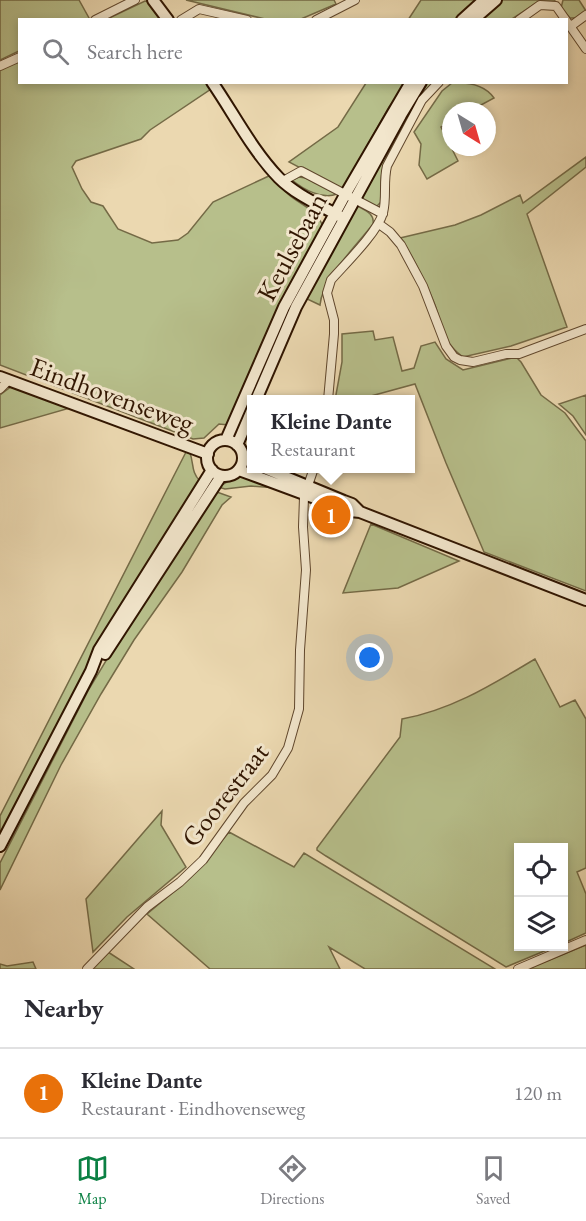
<!DOCTYPE html>
<meta charset="utf-8">
<style>
body{margin:0;font-family:"EB Garamond",serif;background:#f7f7f7;color:#2b2b33}
.controls{position:absolute;right:18px;bottom:18px;display:grid;overflow:hidden;border-radius:0px;box-shadow:0 3px 9px #0003}
.controls button{width:54px;height:54px;display:grid;place-items:center;padding:0;border:0;border-bottom:2px solid #e1e1e2;background:#fff;color:#2b2b33;font:30px sans-serif}
.compass{position:absolute;left:442px;top:102px;width:54px;height:54px;border-radius:50%;background:#fff;box-shadow:0 3px 9px #0003;rotate:143deg}
.you{position:absolute;left:370px;top:658px;width:21px;height:21px;margin:-15px;border:4px solid #fff;border-radius:50%;background:#1a73e8;box-shadow:0 0 0 9px #1a73e833}
.badge{display:grid;place-items:center;width:39px;height:39px;border-radius:50%;background:#0b8043;color:#fff;font-size:20px;font-weight:700}
.pin{position:absolute;translate:-50% -50%;border:3px solid #fff;box-shadow:0 2px 6px #0006}
.popup{position:absolute;left:247px;top:395px;width:168px;height:78px;box-sizing:border-box;display:grid;place-content:center;border-radius:0px;background:#fff;filter:drop-shadow(0 2px 4px #0005);font-size:20px;white-space:nowrap;color:#7c7c81}
.popup b{font-size:22px;color:#2b2b33}
.popup::after{content:'';position:absolute;left:50%;top:100%;margin-left:-12px;border:12px solid transparent;border-top-color:#fff}
.list{margin:0;padding:0;list-style:none}
h2{display:flex;justify-content:space-between;align-items:center;height:78px;margin:0;padding:0 24px;font-size:26px}
h2 small{font-size:20px;font-weight:400;color:#7c7c81}
.list li{display:grid;grid-template-columns:39px 1fr auto;gap:18px;align-items:center;box-sizing:border-box;height:90px;padding:0 24px;border-top:2px solid #e1e1e2}
.list b{display:block;font-size:22px;white-space:nowrap}
.list p{margin:0;font-size:20px;white-space:nowrap;color:#7c7c81}
.list em{font-size:20px;font-style:normal;color:#7c7c81}
.icon{flex:none;width:33px;height:33px;fill:none;stroke:currentColor;stroke-width:2;stroke-linecap:round;stroke-linejoin:round}
.map{position:relative;flex:none;width:586px;height:969px;overflow:hidden}
.search{position:absolute;background:#fff;box-shadow:0 3px 9px #0003;left:18px;right:18px;top:18px;height:66px;display:flex;align-items:center;gap:15px;box-sizing:border-box;padding:0 21px;border-radius:0px;color:#7c7c81;font-size:22px}
.sheet{height:168px;background:#fff}
nav{display:flex;justify-content:space-around;align-items:center;box-sizing:border-box;height:84px;border-top:2px solid #e1e1e2;background:#fff;font-size:16px;color:#7c7c81}
nav a{display:grid;justify-items:center;gap:3px}
nav .on{color:#0b8043}
.map>svg:first-child{display:block}
.green{fill:#b7bf8b;stroke:#746a46;stroke-width:1.5}
.lines{fill:none;stroke-linecap:round;stroke-linejoin:round}
.street-casing{stroke:#5f462c;stroke-width:10}
.secondary-casing{stroke:#301500;stroke-width:14}
.street{stroke:#f2e6cc;stroke-width:8}
.secondary{stroke:#f2e6cc;stroke-width:10}
.labels{text-anchor:middle;stroke-width:6;stroke-linejoin:round;paint-order:stroke}
.street-label{font-size:27px;fill:#301500;stroke:#f2e6cc}
</style>
<div class="map">
<svg width="586" height="969" viewBox="0 0 586 969">
<rect width="100%" height="100%" fill="#ebd8b0"/>
<filter id="stains"><feTurbulence type="fractalNoise" baseFrequency=".00333" numOctaves="4"/><feColorMatrix values="0 0 0 0 .2 0 0 0 0 .09 0 0 0 0 .02 0 0 0 .5 -.17"/></filter>
<radialGradient id="worn" r=".72"><stop offset=".6" stop-color="#630" stop-opacity="0"/><stop offset="1" stop-color="#630" stop-opacity=".3"/></radialGradient>
<path class="green" d="M 0,0 L 79,0 L 89,18 L 86,20 L 20,20 L 19,51 L 0,60 Z
M 186,0 L 334,0 L 336,4 L 301,19 L 269,20 Z
M 421,0 L 481,0 L 460,19 L 408,20 Z
M 499,0 L 555,0 L 553,4 L 535,4 L 512,19 L 477,20 Z
M 563,0 L 579,0 L 586,11 L 576,18 L 570,18 L 561,8 Z
M 145,1 L 150,2 L 163,20 L 105,20 Z
M 19,61 L 20,82 L 206,82 L 211,89 L 150,130 L 141,139 L 76,161 L 72,167 L 82,189 L 91,202 L 103,206 L 118,229 L 152,243 L 178,240 L 188,233 L 213,202 L 271,175 C 276,182 282,188 288,194 C 300,205 318,210 323,227 L 229,425 L 219,424 L 204,438 L 193,439 L 0,365 L 0,70 Z
M 366,83 L 407,83 L 389,107 L 342,190 L 289,162 L 338,127 Z
M 424,83 L 435,83 C 418,103 386,147 382,173 C 380,183 382,193 381,202 L 376,207 L 358,200 Z
M 452,83 C 468,82 484,84 494,98 L 470,111 L 451,111 L 451,121 L 441,127 L 458,161 L 427,179 L 419,165 L 421,144 L 414,132 L 442,91 Z
M 586,157 L 586,167 L 527,214 L 567,327 L 511,346 L 463,357 C 440,341 443,323 433,300 C 424,279 413,257 400,238 L 455,225 L 481,215 L 520,195 L 523,203 Z
M 299,177 L 306,178 L 337,194 C 322,200 303,189 292,180 Z
M 356,205 C 364,210 375,213 373,224 C 357,245 322,279 320,305 L 305,298 Z
M 373,331 L 375,340 L 393,337 L 402,371 L 414,368 L 421,346 L 435,342 L 446,359 L 463,370 L 516,357 L 521,362 L 541,395 L 565,413 L 586,441 L 586,591 L 484,552 L 446,463 L 415,384 L 360,399 L 335,400 L 342,362 L 342,334 Z
M 12,386 L 70,408 L 0,428 L 0,395 Z
M 586,395 L 586,435 L 573,416 L 559,404 Z
M 186,452 L 190,453 C 194,464 191,472 200,481 L 0,836 L 0,816 Z
M 243,473 L 277,488 L 251,486 L 225,489 L 218,487 Z
M 214,491 L 231,497 L 222,505 L 182,572 L 134,640 L 101,694 L 61,765 L 0,890 L 0,863 L 89,689 L 143,599 Z
M 371,524 L 459,561 L 398,588 L 343,593 Z
M 535,659 L 560,707 L 575,700 L 586,719 L 586,868 L 577,872 L 586,894 L 586,933 L 564,943 L 564,848 L 518,848 L 518,946 L 554,947 L 506,967 L 326,856 L 317,850 L 317,848 L 400,737 L 402,719 C 452,710 493,684 535,659 Z
M 162,811 L 161,825 L 186,867 L 127,917 L 93,952 L 86,899 Z
M 229,832 L 294,867 L 304,853 L 495,969 L 365,969 L 329,947 L 340,969 L 210,969 L 147,914 L 190,878 Z
M 586,945 L 586,969 L 528,969 L 532,967 Z
M 108,952 L 134,969 L 92,969 Z
M 33,962 L 36,969 L 0,969 L 0,964 L 7,966 Z"/>
<g class="lines">
<defs>
<path id="street" d="M 95,20 L 135,0
M 181,20 L 199,9 L 247,20
M 316,20 L 355,0
M 519,20 L 540,5 L 556,6 L 586,49
M 571,26 L 586,15
M 0,66 L 20,57
M 283,181 L 301,171 L 383,214
M 379,224 L 390,232 L 401,245 L 423,286 L 446,346 L 454,357 L 460,360 L 473,362 L 506,354 L 519,354 L 586,329
M 0,389 L 8,381
M 328,400 L 334,334 L 334,320 L 327,293 L 331,280 C 346,263 377,233 383,213 C 387,197 383,182 387,166 L 422,100 L 439,82
M 87,969 L 147,907 L 180,882 L 203,860 L 244,803 L 272,775 L 288,748 L 299,709 L 300,650 L 306,570 L 303,527 L 304,497 L 314,468
M 518,969 L 586,940"/>
<path id="secondary" d="M 153,0 L 168,20
M 462,20 L 484,0
M 473,20 L 496,0
M 212,82 C 234,114 252,150 279,178 C 296,195 320,205 341,217
M 0,377 L 208,454
M 256,400 L 296,307 L 401,115 L 421,82
M 226,440 L 284,307 L 345,195 L 411,82
M207 458a18 18 0 1 1 36 0a18 18 0 1 1-36 0Z
M 237,445 L 252,410
M 264,468 L 344,501 L 352,504 L 360,512
M 239,470 L 350,511 L 360,512 L 586,600
M 105,654 L 221,476
M 0,846 L 91,671 L 99,650 L 212,470"/>
</defs>
<use href="#street" class="street-casing"/>
<use href="#secondary" class="secondary-casing"/>
<use href="#street" class="street"/>
<use href="#secondary" class="secondary"/>
</g>
<g class="labels">
<g class="street-label">
<text transform="translate(292 247) rotate(-62)" y="9">Keulsebaan</text>
<text transform="translate(112 395) rotate(20)" y="9">Eindhovenseweg</text>
<text transform="translate(225 795) rotate(-52)" y="9">Goorestraat</text>
</g>
</g>
<rect width="100%" height="100%" filter="url(#stains)"/>
<rect width="100%" height="100%" fill="url(#worn)"/>
</svg>
<div class="controls">
<button><svg class="icon" aria-label="locate" viewBox="0 0 24 24"><circle cx="12" cy="12" r="6"/><path d="M12 2v4M12 18v4M2 12h4M18 12h4"/></svg></button>
<button><svg class="icon" aria-label="layers" viewBox="0 0 24 24"><path d="M12 4l9 5-9 5-9-5zM3 14l9 5 9-5"/></svg></button>
</div>
<svg class="compass" viewBox="-18 -18 36 36"><path d="M0-13l5 13h-10z" fill="#e53935"/><path d="M0 13l5-13h-10z" fill="#7c7c81"/></svg>
<div class="you"></div>
<div class="pin badge" style="left:331px;top:515px;background:#e8710a">1</div>
<div class="popup"><b>Kleine Dante</b>Restaurant</div>
<div class="search"><svg class="icon" aria-label="search" viewBox="0 0 24 24"><circle cx="10" cy="10" r="6"/><path d="M15 15l6 6"/></svg>Search here</div>
</div>
<section class="sheet">
<h2>Nearby<small></small></h2>
<ul class="list">
<li><span class="badge" style="background:#e8710a">1</span><div><b>Kleine Dante</b><p>Restaurant · Eindhovenseweg</p></div><em>120 m</em></li>
</ul>
</section>
<nav>
<a class="on"><svg class="icon" aria-label="map" viewBox="0 0 24 24"><path d="M3 6l6-2 6 2 6-2v14l-6 2-6-2-6 2zM9 4v14M15 6v14"/></svg>Map</a>
<a><svg class="icon" aria-label="directions" viewBox="0 0 24 24"><path d="M12 3l9 9-9 9-9-9zM9 14v-3h6M13 9l2 2-2 2"/></svg>Directions</a>
<a><svg class="icon" aria-label="saved" viewBox="0 0 24 24"><path d="M7 4h10v16l-5-4-5 4z"/></svg>Saved</a>
</nav>
